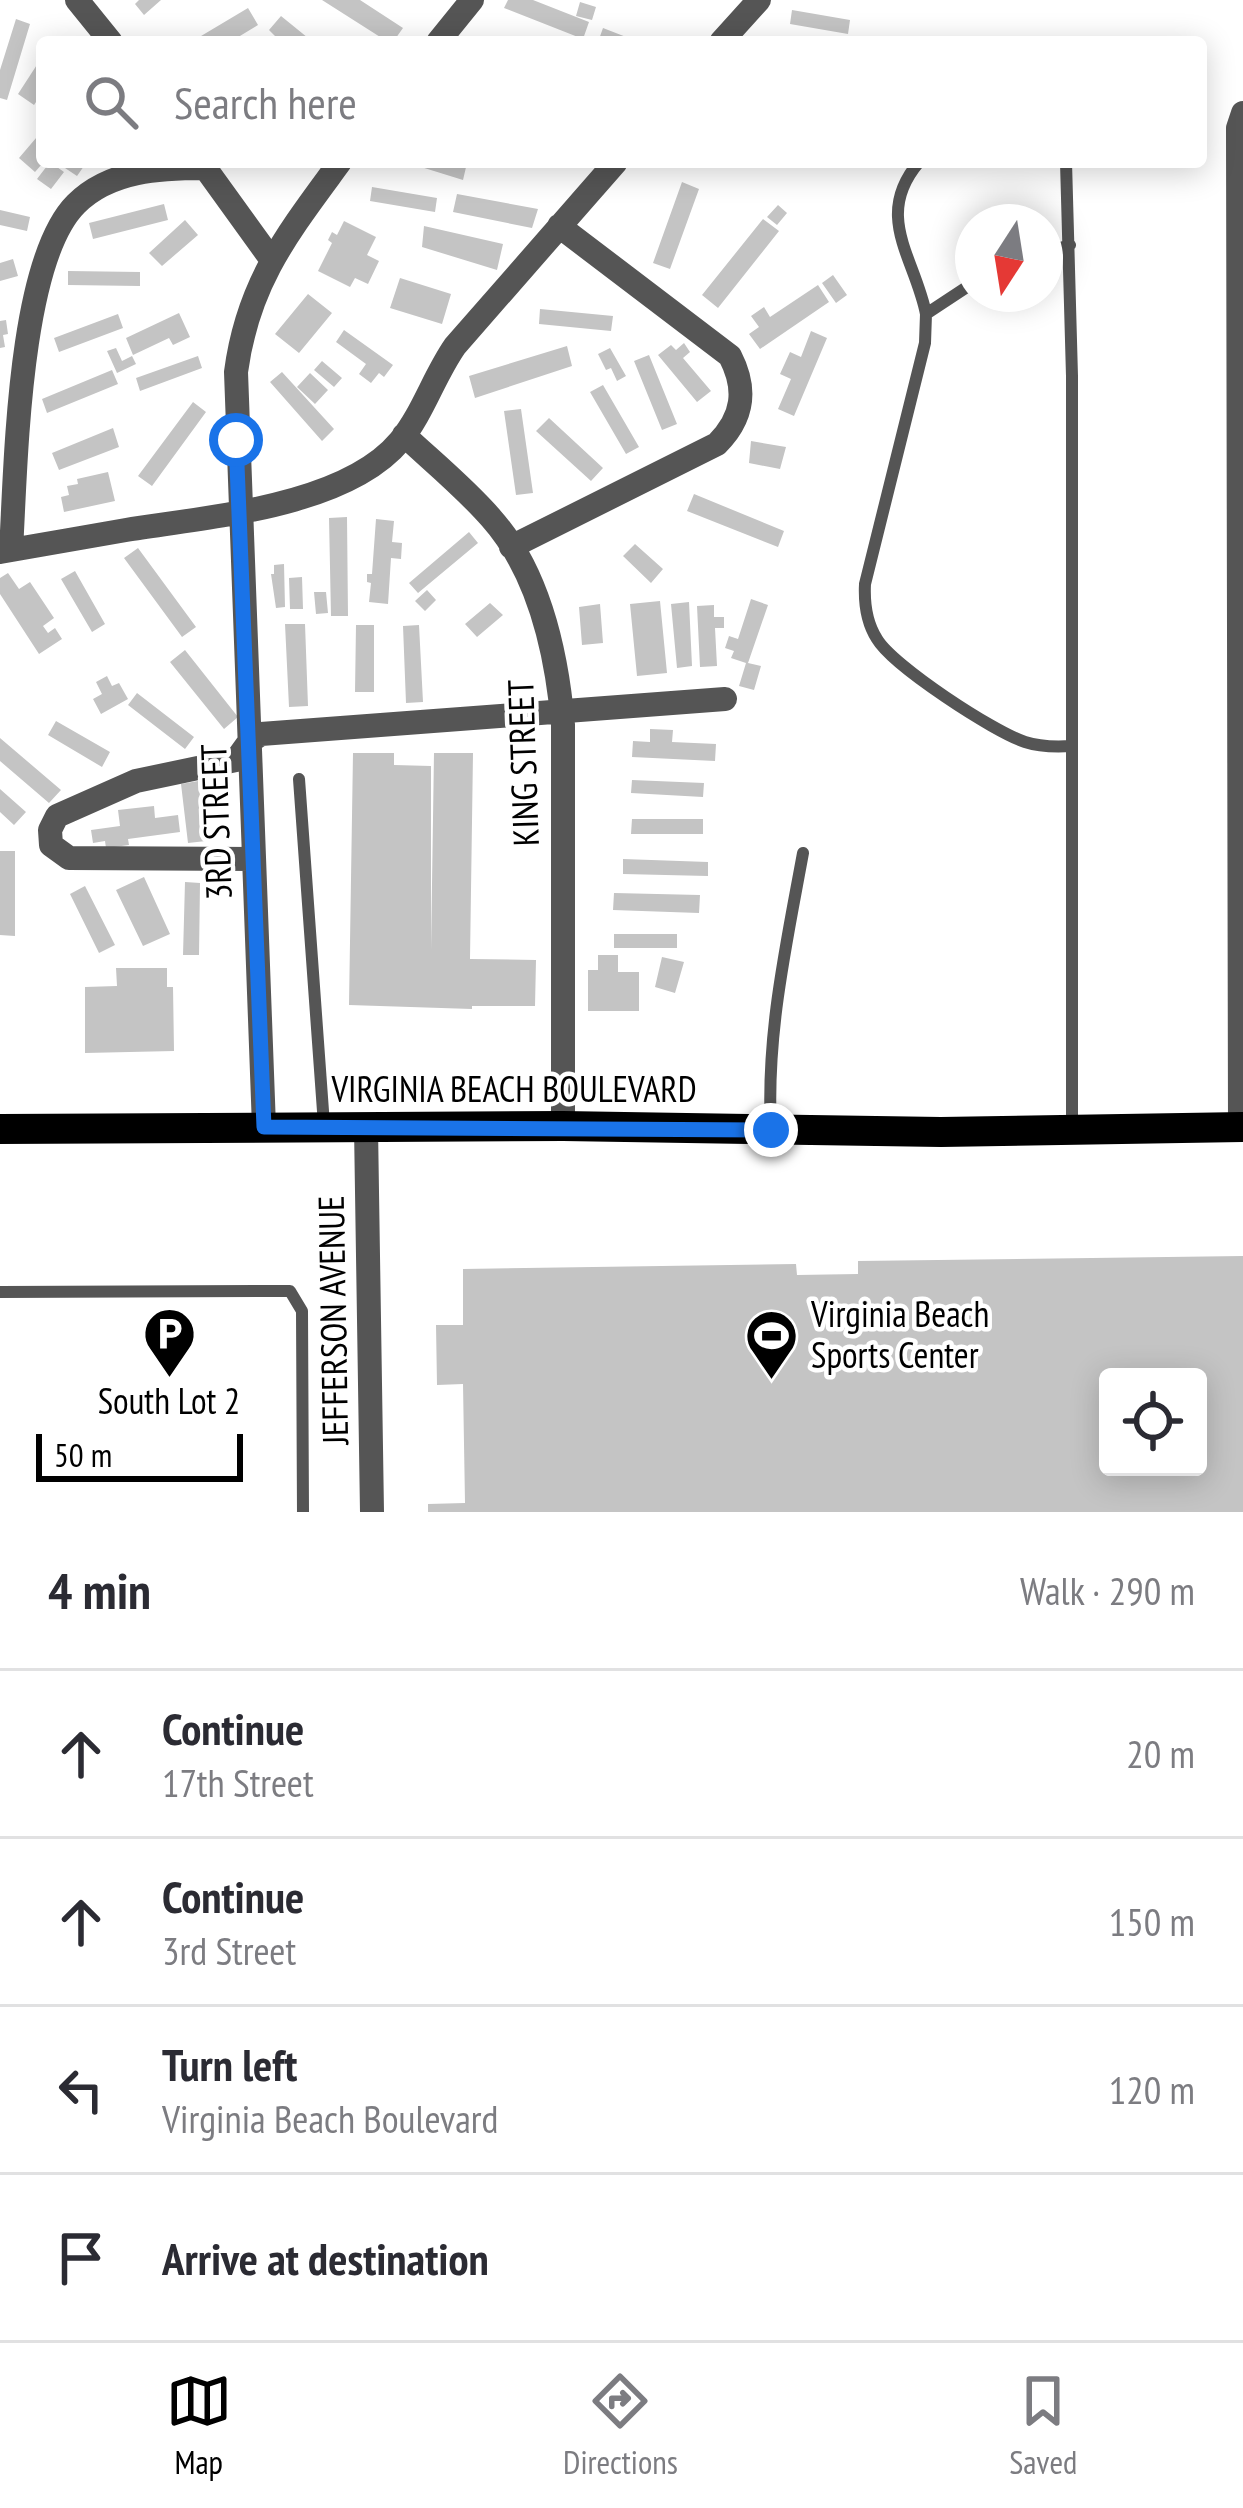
<!DOCTYPE html>
<meta charset="utf-8">
<style>
body{margin:0;font-family:"PT Sans Narrow",sans-serif;background:#f2f2f3;color:#2b2b33}
.controls{position:absolute;right:36px;bottom:36px;display:grid;overflow:hidden;border-radius:12px;box-shadow:0 6px 30px #0003}
.controls button{width:108px;height:108px;display:grid;place-items:center;padding:0;border:0;border-bottom:3px solid #e1e1e2;background:#fff;color:#2b2b33;font:60px sans-serif}
.compass{position:absolute;left:955px;top:204px;width:108px;height:108px;border-radius:50%;background:#fff;box-shadow:0 6px 30px #0003;rotate:192deg}
.scale{position:absolute;left:36px;bottom:30px;width:207px;box-sizing:border-box;padding-left:12px;border:6px solid #000;border-top:0;font-size:33px;line-height:42px;white-space:nowrap;color:#000;-webkit-text-stroke:9px #fff;paint-order:stroke}
.stop{position:absolute;width:36px;height:36px;margin:-27px;border:9px solid #1a73e8;border-radius:50%;background:#fff}
.stop.end{background:#1a73e8;border-color:#fff;box-shadow:0 3px 12px #0008}
.list{margin:0;padding:0;list-style:none}
h2{display:flex;justify-content:space-between;align-items:center;height:156px;margin:0;padding:0 48px;font-size:51px}
h2 small{font-size:39px;font-weight:400;color:#7c7c81}
.list li{display:grid;grid-template-columns:78px 1fr auto;gap:36px;align-items:center;box-sizing:border-box;height:168px;padding:0 48px;border-top:3px solid #e1e1e2}
.list b{display:block;font-size:45px;white-space:nowrap}
.list p{margin:0;font-size:39px;white-space:nowrap;color:#7c7c81}
.list em{font-size:39px;font-style:normal;color:#7c7c81}
.icon{flex:none;width:66px;height:66px;fill:none;stroke:currentColor;stroke-width:2;stroke-linecap:round;stroke-linejoin:round}
.map{position:relative;flex:none;width:1243px;height:1512px;overflow:hidden}
.search{position:absolute;background:#fff;box-shadow:0 6px 30px #0003;left:36px;right:36px;top:36px;height:132px;display:flex;align-items:center;gap:30px;box-sizing:border-box;padding:0 42px;border-radius:12px;color:#7c7c81;font-size:45px}
.sheet{height:828px;background:#fff}
nav{display:flex;justify-content:space-around;align-items:center;box-sizing:border-box;height:168px;border-top:3px solid #e1e1e2;background:#fff;font-size:33px;color:#7c7c81}
nav a{display:grid;justify-items:center;gap:6px}
nav .on{color:#000}
.map>svg:first-child{display:block}
.building{fill:#c4c4c4;fill-rule:evenodd}
.lines{fill:none;stroke-linecap:round;stroke-linejoin:round}
.lane{stroke:#555;stroke-width:12}
.street{stroke:#555;stroke-width:24}
.primary{stroke:#000;stroke-width:30}
.route{stroke:#1a73e8;stroke-width:15}
.labels{text-anchor:middle;stroke-width:9;stroke-linejoin:round;paint-order:stroke}
.street-label{font-size:36px;fill:#000;stroke:#fff}
.poi-label{font-size:36px;fill:#000;stroke:#fff;text-anchor:start}
</style>
<div class="map">
<svg width="1243" height="1512" viewBox="0 0 1243 1512">
<rect width="100%" height="100%" fill="#fff"/>
<path class="building" d="M 139,0 L 161,0 L 144,15 L 135,4 Z
M 322,0 L 360,0 L 403,28 L 393,42 L 388,42 Z
M 508,0 L 533,0 L 589,22 L 583,39 L 504,8 Z
M 580,2 L 596,7 L 592,20 L 576,16 Z
M 248,8 L 258,25 L 230,42 L 191,42 Z
M 792,10 L 850,20 L 848,34 L 790,24 Z
M 281,16 L 313,42 L 281,42 L 269,30 Z
M 16,19 L 30,24 L 7,100 L 0,98 L 0,70 Z
M 603,28 L 639,42 L 598,42 Z
M 42,57 L 42,93 L 34,105 L 18,94 Z
M 42,131 L 42,164 L 35,172 L 19,158 Z
M 50,162 L 64,172 L 51,189 L 37,179 Z
M 69,162 L 84,166 L 77,176 L 65,168 Z
M 405,162 L 464,162 L 467,163 L 463,180 Z
M 682,182 L 699,189 L 670,269 L 653,263 Z
M 372,187 L 437,198 L 435,212 L 370,201 Z
M 457,194 L 538,209 L 532,228 L 453,212 Z
M 164,204 L 168,220 L 93,239 L 89,223 Z
M 778,205 L 787,213 L 777,225 L 767,217 Z
M 0,210 L 30,217 L 27,231 L 0,225 Z
M 763,219 L 779,231 L 718,308 L 702,295 Z
M 185,220 L 198,235 L 162,266 L 149,253 Z
M 344,221 L 376,237 L 367,255 L 379,261 L 368,284 L 355,278 L 350,287 L 318,271 L 332,243 L 328,240 L 332,232 L 337,235 Z
M 424,226 L 503,244 L 497,270 L 422,247 Z
M 13,259 L 18,276 L 0,281 L 0,263 Z
M 68,271 L 140,272 L 140,286 L 68,285 Z
M 833,275 L 847,295 L 836,303 L 822,283 Z
M 400,278 L 451,294 L 442,324 L 390,308 Z
M 818,285 L 829,302 L 760,349 L 749,334 L 759,327 L 751,316 L 764,307 L 770,317 Z
M 308,294 L 332,313 L 299,353 L 275,334 Z
M 540,309 L 613,316 L 611,331 L 539,324 Z
M 179,313 L 190,337 L 173,345 L 169,338 L 133,355 L 126,338 Z
M 118,314 L 123,328 L 59,352 L 54,338 Z
M 6,320 L 8,334 L 3,335 L 5,347 L 0,348 L 0,321 Z
M 344,330 L 393,365 L 384,377 L 379,373 L 371,383 L 359,374 L 366,364 L 336,342 Z
M 811,331 L 827,338 L 794,416 L 778,409 L 791,379 L 780,374 L 790,352 L 801,357 Z
M 684,343 L 690,352 L 683,358 L 711,391 L 697,402 L 658,355 L 671,345 L 676,350 Z
M 567,346 L 572,366 L 475,398 L 469,376 Z
M 116,348 L 122,361 L 132,356 L 136,364 L 117,373 L 107,351 Z
M 610,348 L 626,376 L 617,381 L 611,368 L 606,370 L 598,354 Z
M 649,355 L 677,424 L 662,430 L 634,361 Z
M 198,356 L 202,368 L 140,391 L 136,378 Z
M 322,361 L 342,378 L 334,387 L 314,370 Z
M 112,370 L 118,384 L 47,413 L 42,399 Z
M 282,372 L 334,429 L 322,441 L 270,382 Z
M 310,373 L 328,390 L 315,404 L 297,387 Z
M 603,385 L 639,447 L 626,454 L 590,392 Z
M 193,402 L 206,412 L 152,486 L 138,476 Z
M 521,409 L 533,493 L 516,495 L 504,411 Z
M 549,418 L 603,468 L 591,481 L 536,431 Z
M 113,428 L 119,447 L 59,470 L 52,453 Z
M 751,441 L 786,447 L 780,469 L 749,463 Z
M 108,472 L 115,501 L 64,512 L 61,497 L 69,495 L 67,486 L 78,484 L 77,479 Z
M 694,494 L 784,531 L 778,547 L 687,511 Z
M 347,517 L 348,616 L 331,616 L 329,518 Z
M 376,519 L 394,521 L 392,542 L 402,543 L 401,559 L 391,558 L 388,604 L 369,602 L 371,583 L 367,582 L 367,574 L 372,574 Z
M 469,532 L 478,543 L 418,593 L 409,583 Z
M 635,544 L 663,569 L 651,583 L 623,556 Z
M 138,548 L 196,627 L 182,637 L 124,558 Z
M 284,564 L 285,607 L 276,608 L 271,574 L 274,574 L 274,565 Z
M 75,571 L 105,624 L 92,632 L 61,579 Z
M 8,573 L 19,589 L 30,582 L 54,618 L 43,626 L 48,633 L 55,628 L 62,639 L 39,654 L 0,594 L 0,578 Z
M 302,577 L 303,609 L 290,609 L 289,578 Z
M 427,590 L 436,600 L 425,611 L 415,601 Z
M 314,592 L 326,592 L 328,613 L 316,614 Z
M 751,599 L 768,605 L 748,663 L 761,666 L 754,690 L 739,686 L 746,663 L 731,658 L 734,651 L 725,648 L 729,636 L 738,639 Z
M 660,601 L 667,673 L 637,676 L 630,604 Z
M 689,602 L 692,666 L 677,668 L 671,604 Z
M 490,603 L 503,615 L 477,637 L 465,624 Z
M 600,604 L 603,643 L 582,645 L 579,607 Z
M 714,605 L 714,617 L 724,617 L 724,628 L 715,628 L 717,666 L 700,667 L 697,606 Z
M 285,624 L 305,624 L 308,706 L 289,707 Z
M 356,625 L 374,625 L 374,692 L 355,692 Z
M 419,625 L 423,702 L 406,703 L 403,626 Z
M 185,650 L 238,717 L 224,729 L 170,662 Z
M 107,676 L 112,686 L 119,683 L 128,699 L 101,714 L 93,699 L 102,694 L 96,682 Z
M 137,693 L 194,737 L 185,749 L 128,705 Z
M 56,721 L 110,752 L 102,767 L 48,735 Z
M 650,729 L 673,730 L 672,742 L 716,744 L 715,761 L 632,757 L 633,741 L 650,742 Z
M 0,738 L 61,790 L 49,803 L 0,761 Z
M 353,753 L 394,753 L 394,765 L 431,766 L 431,950 L 434,753 L 473,753 L 470,959 L 536,960 L 535,1006 L 472,1006 L 472,1009 L 349,1005 Z
M 632,780 L 704,783 L 703,797 L 631,793 Z
M 198,781 L 206,841 L 188,843 L 181,784 Z
M 0,789 L 26,812 L 14,825 L 0,812 Z
M 154,806 L 155,818 L 178,815 L 180,832 L 128,839 L 129,845 L 106,848 L 105,841 L 93,843 L 91,830 L 120,826 L 118,810 Z
M 632,819 L 703,819 L 703,834 L 631,834 Z
M 0,851 L 15,851 L 15,936 L 0,935 Z
M 623,859 L 708,862 L 708,876 L 623,874 Z
M 144,877 L 170,934 L 143,946 L 116,890 Z
M 185,882 L 200,883 L 199,955 L 183,955 Z
M 85,886 L 115,945 L 99,953 L 70,894 Z
M 614,893 L 700,895 L 699,913 L 613,910 Z
M 614,934 L 677,934 L 677,948 L 614,948 Z
M 598,955 L 618,955 L 618,972 L 639,972 L 639,1011 L 588,1011 L 588,970 L 598,970 Z
M 662,957 L 684,962 L 675,993 L 655,987 Z
M 116,968 L 167,968 L 167,987 L 173,987 L 174,1051 L 85,1053 L 85,987 L 117,986 Z
M 1243,1256 L 1243,1512 L 428,1512 L 428,1504 L 465,1503 L 463,1384 L 437,1385 L 436,1325 L 463,1325 L 463,1269 L 796,1264 L 797,1275 L 858,1274 L 858,1261 ZM 1108,1377 L 1198,1377 L 1198,1467 L 1108,1467 Z"/>
<g class="lines">
<path class="lane" d="M 919,162 C 873,216 915,258 926,314
M 1066,162 L 1072,376 L 1072,1129
M 1045,253 L 1070,245
M 973,283 L 926,314 L 925,343 L 865,584 C 864,604 866,622 877,639 C 893,666 994,732 1025,742 C 1040,747 1056,747 1072,746
M 299,779 L 324,1125
M 771,1129 C 766,1035 786,946 803,853
M 0,1292 L 290,1291 L 302,1311 L 303,1512"/>
<path class="street" d="M 77,0 L 111,42
M 438,42 L 472,0
M 721,42 L 759,0
M 201,162 L 271,259
M 404,435 C 433,462 465,488 491,518 C 539,572 557,655 563,725 L 563,1126
M 511,547 L 717,444 C 744,417 747,389 730,356 L 559,226
M 11,550 C 16,467 18,262 76,204 C 110,170 161,168 205,168
M 0,552 C 42,545 84,537 126,530 C 206,517 345,507 400,441 C 423,413 434,376 455,346 L 616,162
M 254,859 L 69,858 L 51,845 L 50,830 L 57,816 L 136,781 L 236,760 L 249,742 L 261,734 L 725,699
M 264,1127 L 236,372 C 248,282 288,233 340,162
M 366,1127 L 372,1512
M 1240,1127 L 1238,128 L 1243,113"/>
<path class="primary" d="M 0,1129 L 563,1126 L 941,1132 L 1243,1127"/>
</g>
<g class="lines">
<path class="route" d="M 236,440 L 264,1127 L 771,1130"/>
</g>
<defs>
<symbol id="parking-pin" viewBox="-11 -11 22 30"><path d="M0 17L-7.5 6A9.5 9.5 0 1 1 7.5 6Z" fill="#000" stroke="#fff"/><path d="M-3.5-5.5H1a3.5 3.5 0 0 1 0 7H-1V5.5H-3.5ZM-1-3.4V-.6H.8a1.4 1.4 0 0 0 0-2.8Z" fill="#fff"/></symbol>
<symbol id="stadium-pin" viewBox="-11 -11 22 30"><path d="M0 17L-7.5 6A9.5 9.5 0 1 1 7.5 6Z" fill="#000" stroke="#fff"/><path d="M0-5a6.5 5 0 1 0 0 10a6.5 5 0 1 0 0-10ZM-3.5-1.8h7v3.6h-7Z" fill="#fff"/></symbol>
</defs>
<g fill-rule="evenodd">
<use href="#parking-pin" x="140" y="1304" width="59" height="81"/>
<use href="#stadium-pin" x="742" y="1306" width="59" height="81"/>
</g>
<g class="labels">
<g class="street-label">
<text transform="translate(523 763) rotate(-92)" y="13">KING STREET</text>
<text transform="translate(216 822) rotate(-92)" y="13">3RD STREET</text>
<text x="514" y="1102">VIRGINIA BEACH BOULEVARD</text>
<text transform="translate(333 1320) rotate(-91)" y="13">JEFFERSON AVENUE</text>
</g>
<g class="poi-label">
<text x="811" y="1327">Virginia Beach<tspan x="811" dy="41">Sports Center</tspan></text>
<text x="169" y="1414" text-anchor="middle">South Lot 2</text>
</g>
</g>
</svg>
<div class="controls">
<button><svg class="icon" aria-label="locate" viewBox="0 0 24 24"><circle cx="12" cy="12" r="6"/><path d="M12 2v4M12 18v4M2 12h4M18 12h4"/></svg></button>
</div>
<svg class="compass" viewBox="-18 -18 36 36"><path d="M0-13l5 13h-10z" fill="#e53935"/><path d="M0 13l5-13h-10z" fill="#7c7c81"/></svg>
<div class="scale">50 m</div>
<div class="stop" style="left:236px;top:440px"></div>
<div class="stop end" style="left:771px;top:1130px"></div>
<div class="search"><svg class="icon" aria-label="search" viewBox="0 0 24 24"><circle cx="10" cy="10" r="6"/><path d="M15 15l6 6"/></svg>Search here</div>
</div>
<section class="sheet">
<h2>4 min<small>Walk · 290 m</small></h2>
<ul class="list">
<li><svg class="icon" aria-label="ahead" viewBox="0 0 24 24"><path d="M12 20V5M6 11l6-6 6 6"/></svg><div><b>Continue</b><p>17th Street</p></div><em>20 m</em></li>
<li><svg class="icon" aria-label="ahead" viewBox="0 0 24 24"><path d="M12 20V5M6 11l6-6 6 6"/></svg><div><b>Continue</b><p>3rd Street</p></div><em>150 m</em></li>
<li><svg class="icon" aria-label="left" viewBox="0 0 24 24"><path d="M17 20v-9H6M10 6l-5 5 5 5"/></svg><div><b>Turn left</b><p>Virginia Beach Boulevard</p></div><em>120 m</em></li>
<li><svg class="icon" aria-label="arrive" viewBox="0 0 24 24"><path d="M6 21V4h12l-3 4 3 4H6"/></svg><div><b>Arrive at destination</b></div></li>
</ul>
</section>
<nav>
<a class="on"><svg class="icon" aria-label="map" viewBox="0 0 24 24"><path d="M3 6l6-2 6 2 6-2v14l-6 2-6-2-6 2zM9 4v14M15 6v14"/></svg>Map</a>
<a><svg class="icon" aria-label="directions" viewBox="0 0 24 24"><path d="M12 3l9 9-9 9-9-9zM9 14v-3h6M13 9l2 2-2 2"/></svg>Directions</a>
<a><svg class="icon" aria-label="saved" viewBox="0 0 24 24"><path d="M7 4h10v16l-5-4-5 4z"/></svg>Saved</a>
</nav>
